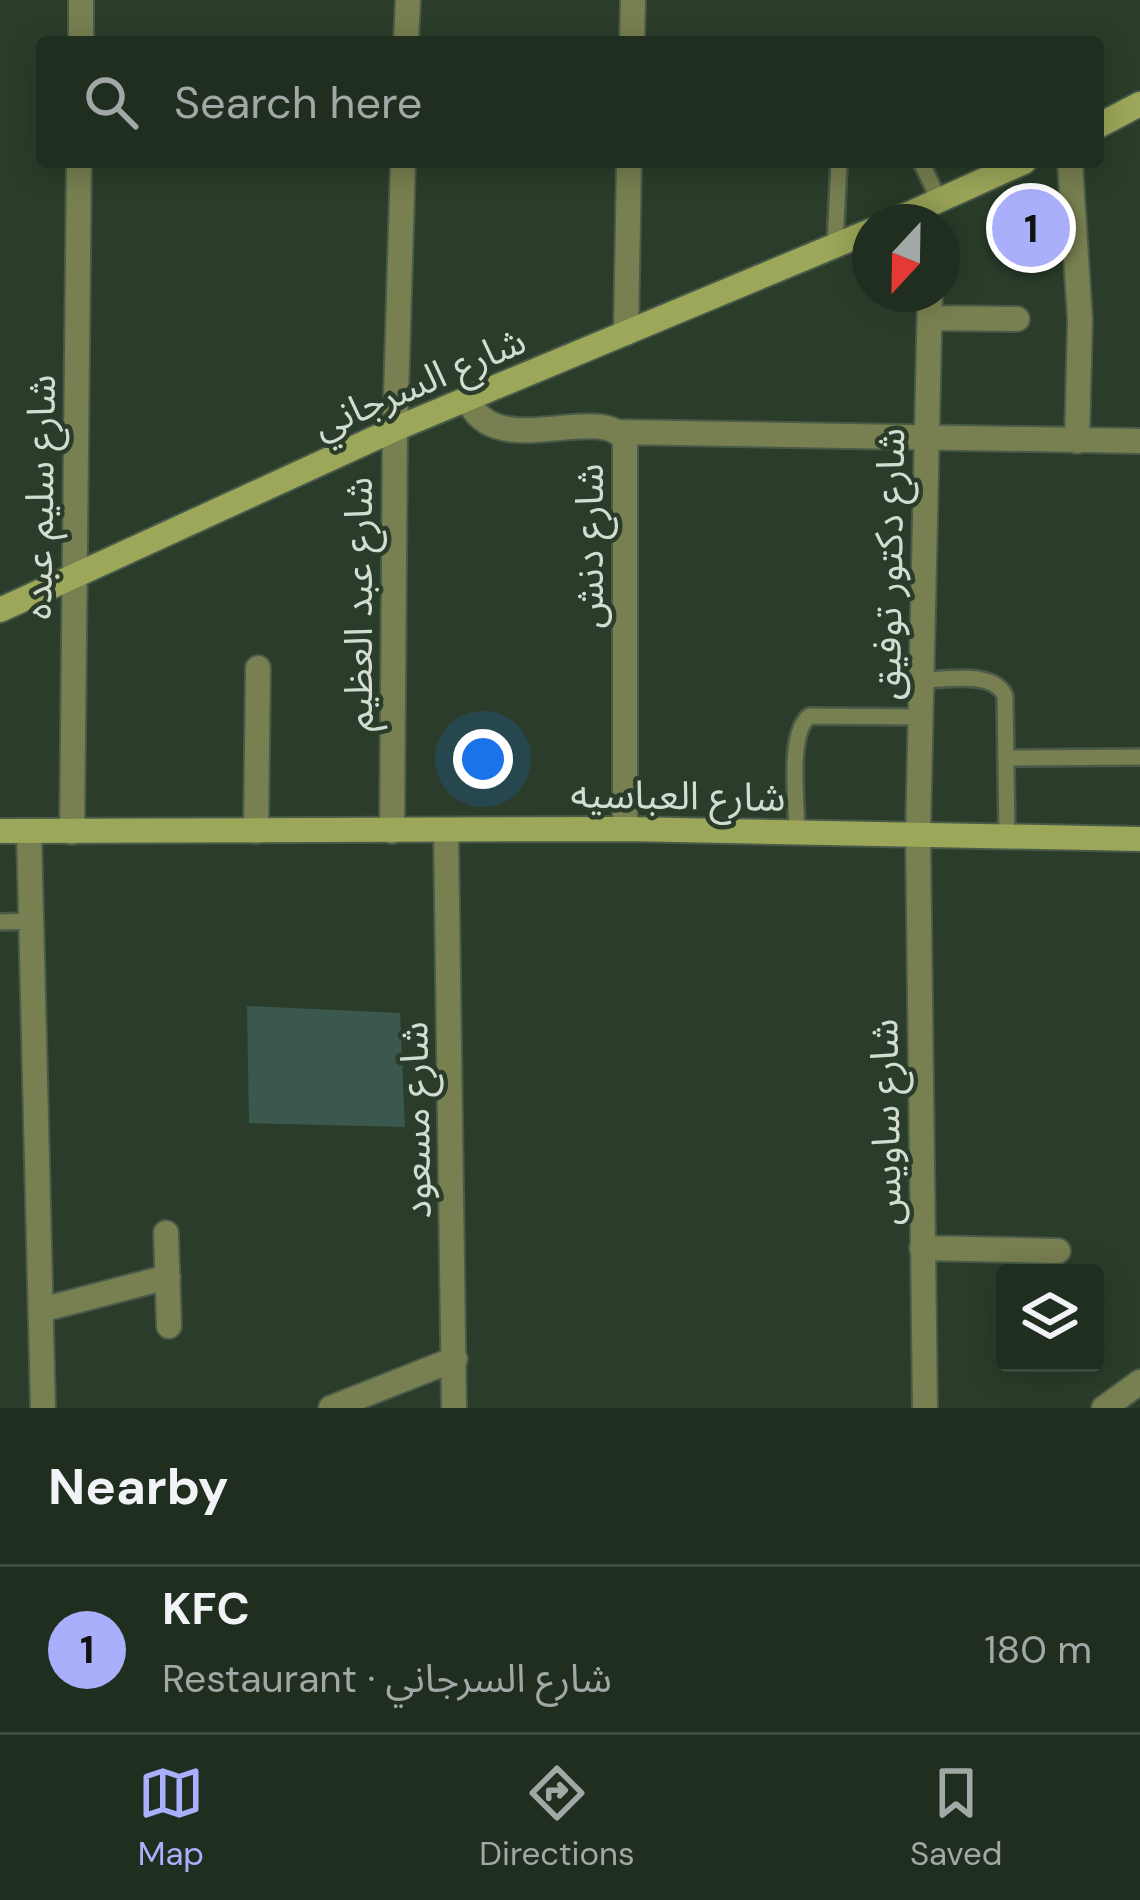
<!DOCTYPE html>
<meta charset="utf-8">
<style>
body{margin:0;font-family:"DM Sans","Noto Sans Arabic",sans-serif;background:#283629;color:#f1f3f6}
.controls{position:absolute;right:36px;bottom:36px;display:grid;overflow:hidden;border-radius:12px;box-shadow:0 6px 30px #0003}
.controls button{width:108px;height:108px;display:grid;place-items:center;padding:0;border:0;border-bottom:3px solid #3d4a3e;background:#202e20;color:#f1f3f6;font:60px sans-serif}
.compass{position:absolute;left:852px;top:204px;width:108px;height:108px;border-radius:50%;background:#202e20;box-shadow:0 6px 30px #0003;rotate:202deg}
.you{position:absolute;left:483px;top:759px;width:42px;height:42px;margin:-30px;border:9px solid #fff;border-radius:50%;background:#1a73e8;box-shadow:0 0 0 18px #1a73e833}
.badge{display:grid;place-items:center;width:78px;height:78px;border-radius:50%;background:#aaaffb;color:#111;font-size:39px;font-weight:700}
.pin{position:absolute;translate:-50% -50%;border:6px solid #fff;box-shadow:0 3px 12px #0006}
.list{margin:0;padding:0;list-style:none}
h2{display:flex;justify-content:space-between;align-items:center;height:156px;margin:0;padding:0 48px;font-size:51px}
h2 small{font-size:39px;font-weight:400;color:#a2a8a5}
.list li{display:grid;grid-template-columns:78px 1fr auto;gap:36px;align-items:center;box-sizing:border-box;height:168px;padding:0 48px;border-top:3px solid #3d4a3e}
.list b{display:block;font-size:45px;white-space:nowrap}
.list p{margin:0;font-size:39px;white-space:nowrap;color:#a2a8a5}
.list em{font-size:39px;font-style:normal;color:#a2a8a5}
.icon{flex:none;width:66px;height:66px;fill:none;stroke:currentColor;stroke-width:2;stroke-linecap:round;stroke-linejoin:round}
.map{position:relative;flex:none;width:1140px;height:1408px;overflow:hidden}
.search{position:absolute;background:#202e20;box-shadow:0 6px 30px #0003;left:36px;right:36px;top:36px;height:132px;display:flex;align-items:center;gap:30px;box-sizing:border-box;padding:0 42px;border-radius:12px;color:#a2a8a5;font-size:45px}
.sheet{height:324px;background:#202e20}
nav{display:flex;justify-content:space-around;align-items:center;box-sizing:border-box;height:168px;border-top:3px solid #3d4a3e;background:#202e20;font-size:33px;color:#a2a8a5}
nav a{display:grid;justify-items:center;gap:6px}
nav .on{color:#aaaffb}
.map>svg:first-child{display:block}
.building{fill:#3b584e}
.lines{fill:none;stroke-linecap:round;stroke-linejoin:round}
.lane-casing{stroke:#495a48;stroke-width:20}
.street-casing{stroke:#495a48;stroke-width:28}
.secondary-casing{stroke:#495a48;stroke-width:28}
.lane{stroke:#787f50;stroke-width:15}
.street{stroke:#787f50;stroke-width:24}
.secondary{stroke:#9ca759;stroke-width:24}
.labels{text-anchor:middle;stroke-width:9;stroke-linejoin:round;paint-order:stroke}
.street-label{font-size:39px;fill:#d2ddd1;stroke:#2b3d2a}
</style>
<div class="map">
<svg width="1140" height="1408" viewBox="0 0 1140 1408">
<rect width="100%" height="100%" fill="#2b3d2a"/>
<path class="building" d="M 247,1006 L 400,1013 L 405,1127 L 249,1123 Z"/>
<g class="lines">
<defs>
<path id="lane" d="M 921,162 L 939,200
M 835,246 L 839,162
M 922,680 C 946,680 994,670 1005,696 L 1007,837
M 1006,758 L 1140,757
M 797,833 C 797,804 787,731 810,716 L 921,717
M 0,922 L 32,921"/>
<path id="street" d="M 81,42 L 81,0
M 406,42 L 408,0
M 632,42 L 633,0
M 1070,162 L 1080,320 L 1077,441
M 930,318 L 1017,319
M 626,333 L 629,162
M 468,399 C 494,464 600,401 625,440 L 625,829
M 620,432 L 1140,441
M 256,831 L 258,668
M 392,831 L 395,429 L 403,162
M 446,831 L 454,1408
M 29,832 L 43,1408
M 72,832 L 79,162
M 166,1233 L 169,1326
M 922,1248 L 1058,1251
M 41,1310 L 168,1277
M 331,1408 L 455,1359
M 925,1408 L 918,835 L 930,294
M 1104,1408 L 1140,1382"/>
<path id="secondary" d="M 1098,126 L 1140,104
M 891,222 L 1024,162
M 0,610 L 395,429 L 870,231
M 0,831 L 625,829 L 1140,839"/>
</defs>
<use href="#lane" class="lane-casing"/>
<use href="#street" class="street-casing"/>
<use href="#secondary" class="secondary-casing"/>
<use href="#lane" class="lane"/>
<use href="#street" class="street"/>
<use href="#secondary" class="secondary"/>
</g>
<g class="labels">
<g class="street-label">
<text transform="translate(419 382) rotate(-23)" y="14">شارع السرجاني</text>
<text transform="translate(39 497) rotate(-89)" y="14">شارع سليم عبده</text>
<text transform="translate(589 546) rotate(-90)" y="14">شارع دنش</text>
<text transform="translate(888 564) rotate(-89)" y="14">شارع دكتور توفيق</text>
<text transform="translate(358 604) rotate(-90)" y="14">شارع عبد العظيم</text>
<text transform="translate(678 795) rotate(1)" y="14">شارع العباسيه</text>
<text transform="translate(415 1120) rotate(-91)" y="14">شارع مسعود</text>
<text transform="translate(885 1122) rotate(-91)" y="14">شارع ساويس</text>
</g>
</g>
</svg>
<div class="controls">
<button><svg class="icon" aria-label="layers" viewBox="0 0 24 24"><path d="M12 4l9 5-9 5-9-5zM3 14l9 5 9-5"/></svg></button>
</div>
<svg class="compass" viewBox="-18 -18 36 36"><path d="M0-13l5 13h-10z" fill="#e53935"/><path d="M0 13l5-13h-10z" fill="#a2a8a5"/></svg>
<div class="you"></div>
<div class="pin badge" style="left:1031px;top:228px">1</div>
<div class="search"><svg class="icon" aria-label="search" viewBox="0 0 24 24"><circle cx="10" cy="10" r="6"/><path d="M15 15l6 6"/></svg>Search here</div>
</div>
<section class="sheet">
<h2>Nearby<small></small></h2>
<ul class="list">
<li><span class="badge">1</span><div><b>KFC</b><p>Restaurant · شارع السرجاني</p></div><em>180 m</em></li>
</ul>
</section>
<nav>
<a class="on"><svg class="icon" aria-label="map" viewBox="0 0 24 24"><path d="M3 6l6-2 6 2 6-2v14l-6 2-6-2-6 2zM9 4v14M15 6v14"/></svg>Map</a>
<a><svg class="icon" aria-label="directions" viewBox="0 0 24 24"><path d="M12 3l9 9-9 9-9-9zM9 14v-3h6M13 9l2 2-2 2"/></svg>Directions</a>
<a><svg class="icon" aria-label="saved" viewBox="0 0 24 24"><path d="M7 4h10v16l-5-4-5 4z"/></svg>Saved</a>
</nav>
